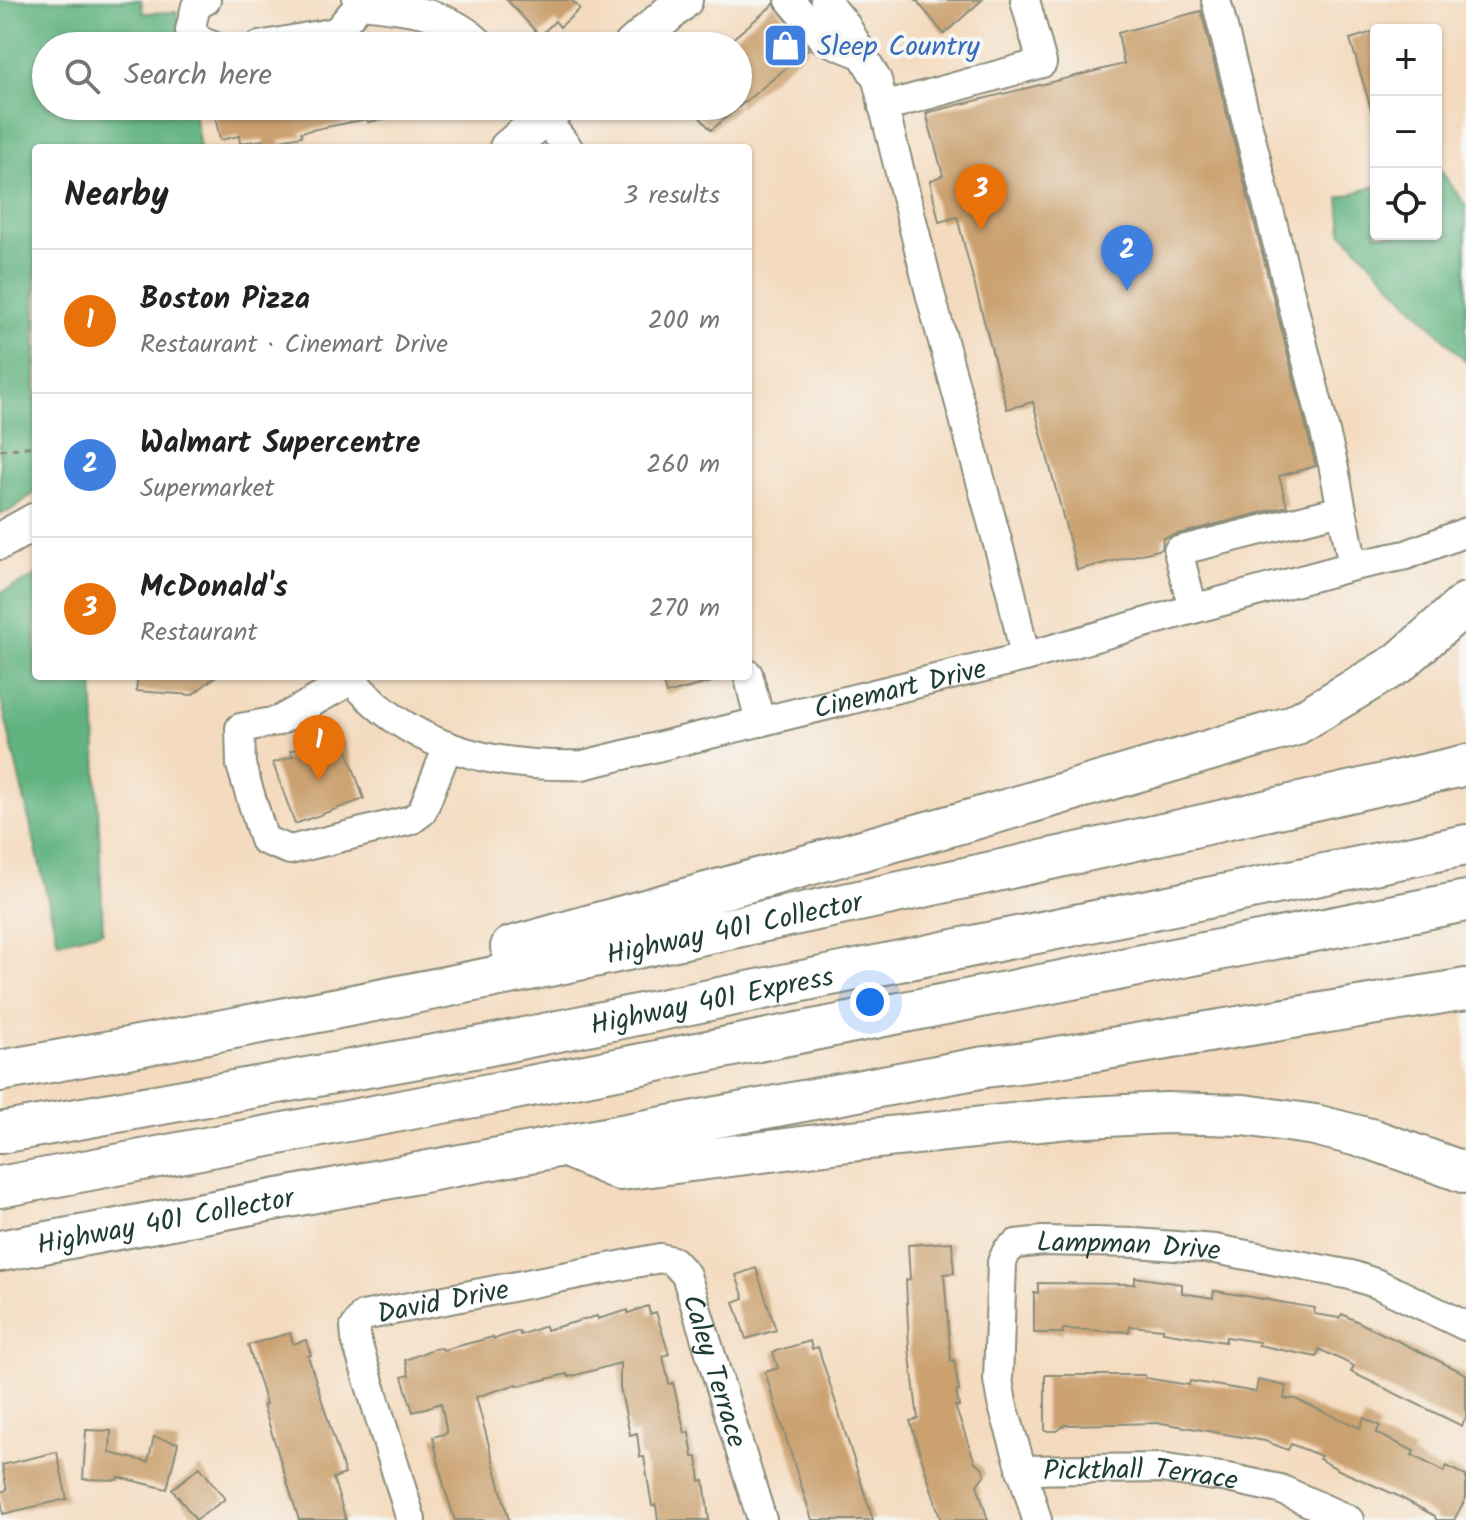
<!DOCTYPE html>
<meta charset="utf-8">
<style>
body{margin:0;font-family:Kalam,sans-serif;background:#f2f2f2;color:#222}
.controls{position:absolute;right:24px;top:24px;display:grid;overflow:hidden;border-radius:8px;box-shadow:0 2px 6px #0004}
.controls button{width:72px;height:72px;display:grid;place-items:center;padding:0;border:0;border-bottom:2px solid #e0e0e0;background:#fff;color:#222;font:40px sans-serif}
.you{position:absolute;left:870px;top:1002px;width:28px;height:28px;margin:-20px;border:6px solid #fff;border-radius:50%;background:#1a73e8;box-shadow:0 0 0 12px #1a73e833}
.badge{display:grid;place-items:center;width:52px;height:52px;border-radius:50%;background:#d93025;color:#fff;font-size:26px;font-weight:700}
.pin{position:absolute;translate:-50% -66px;filter:drop-shadow(0 2px 4px #0008)}
.pin::after{content:'';position:absolute;top:42px;width:28px;height:24px;background:inherit;clip-path:polygon(0 0,100% 0,50% 100%)}
.list{margin:0;padding:0;list-style:none}
h2{display:flex;justify-content:space-between;align-items:center;height:104px;margin:0;padding:0 32px;font-size:34px}
h2 small{font-size:26px;font-weight:400;color:#767676}
.list li{display:grid;grid-template-columns:52px 1fr auto;gap:24px;align-items:center;box-sizing:border-box;height:144px;padding:0 32px;border-top:2px solid #e0e0e0}
.list b{display:block;font-size:30px;white-space:nowrap}
.list p{margin:0;font-size:26px;white-space:nowrap;color:#767676}
.list em{font-size:26px;font-style:normal;color:#767676}
.icon{flex:none;width:44px;height:44px;fill:none;stroke:currentColor;stroke-width:2;stroke-linecap:round;stroke-linejoin:round}
.map{position:relative;flex:none;width:1466px;height:1520px;overflow:hidden}
.search{position:absolute;background:#fff;box-shadow:0 2px 6px #0004;left:32px;top:32px;width:720px;height:88px;display:flex;align-items:center;gap:20px;box-sizing:border-box;padding:0 28px;border-radius:44px;color:#767676;font-size:30px}
.panel{position:absolute;background:#fff;box-shadow:0 2px 6px #0004;left:32px;top:144px;width:720px;height:536px;border-radius:8px}
.map>svg:first-child{display:block}
.forest{fill:#61b27f;stroke:#40785a;stroke-width:2}
.building{fill:#cba170}
.lines{fill:none;stroke-linecap:round;stroke-linejoin:round}
.minor-casing{stroke:#8a8c7a;stroke-width:32}
.major-casing{stroke:#8a8c7a;stroke-width:40}
.highway-casing{stroke:#8a8c7a;stroke-width:44}
.path{stroke:#8a8c7a;stroke-width:3;stroke-dasharray:6 6;stroke-linecap:butt}
.minor{stroke:#fff;stroke-width:28}
.major{stroke:#fff;stroke-width:36}
.highway{stroke:#fff;stroke-width:40}
.labels{text-anchor:middle;stroke-width:8;stroke-linejoin:round;paint-order:stroke}
.shop-label{font-size:28px;fill:#366cbe;stroke:#f6f6f2;text-anchor:start}
.street-label{font-size:28px;fill:#1f3d34;stroke:#f6f6f2}
</style>
<div class="map">
<svg width="1466" height="1520" viewBox="0 0 1466 1520">
<rect width="100%" height="100%" fill="#f6f6f2"/>
<filter id="ink" filterUnits="userSpaceOnUse"><feTurbulence type="fractalNoise" baseFrequency=".0125" numOctaves="2"/><feDisplacementMap in="SourceGraphic" scale="16" xChannelSelector="R" yChannelSelector="G"/><feConvolveMatrix kernelMatrix="1 2 1 2 8 2 1 2 1" color-interpolation-filters="sRGB"/></filter>
<filter id="wash" filterUnits="userSpaceOnUse"><feTurbulence type="fractalNoise" baseFrequency=".006" numOctaves="4" result="noise"/><feDisplacementMap in="SourceGraphic" scale="32" xChannelSelector="R" yChannelSelector="G"/><feGaussianBlur stdDeviation="1.8" result="paint"/><feColorMatrix in="noise" values="0 0 0 0 0 0 0 0 0 0 0 0 0 0 0 0 0 1.4 0 .05"/><feComposite in="paint" operator="in"/></filter>
<g filter="url(#wash)">
<rect width="100%" height="100%" fill="#f4dbbf"/>
<path class="forest" d="M 0,0 L 141,0 L 143,13 L 177,12 L 183,46 L 46,46 L 46,106 L 193,106 L 200,148 L 36,148 L 36,492 L 9,511 L 0,514 Z
M 1436,163 L 1466,206 L 1466,362 L 1342,232 L 1339,198 L 1376,186 L 1376,234 L 1436,234 Z
M 36,576 L 36,676 L 93,676 L 103,931 L 58,942 L 0,696 L 0,593 Z"/>
<g id="blocks">
<path class="building" d="M 507,0 L 572,0 L 580,9 L 560,27 L 555,21 L 540,36 Z
M 916,0 L 982,0 L 944,34 Z
M 774,4 L 809,49 L 711,130 L 690,106 L 738,106 L 738,46 L 724,46 Z
M 1201,11 L 1316,466 L 1279,476 L 1287,506 L 1174,535 L 1163,538 L 1162,549 L 1077,570 L 1033,402 L 1007,409 L 957,217 L 939,222 L 930,181 L 943,175 L 926,113 L 1124,64 L 1118,33 Z
M 1376,31 L 1376,111 L 1372,112 L 1350,39 Z
M 213,106 L 412,106 L 413,114 L 368,122 L 367,119 L 301,132 L 302,136 L 280,140 L 281,145 L 264,148 L 263,140 L 240,143 L 239,136 L 220,140 Z
M 138,676 L 216,676 L 192,695 L 136,691 Z
M 661,676 L 714,676 L 715,681 L 666,694 Z
M 343,739 L 364,799 L 295,824 L 273,763 L 293,756 L 290,751 L 310,744 L 314,750 Z
M 952,1242 L 954,1273 L 944,1274 L 951,1361 L 954,1360 L 959,1391 L 956,1391 L 959,1406 L 955,1406 L 975,1462 L 982,1467 L 985,1474 L 977,1485 L 988,1520 L 941,1520 L 910,1421 L 918,1419 L 909,1348 L 906,1280 L 910,1279 L 908,1245 Z
M 756,1268 L 776,1330 L 746,1339 L 734,1302 L 744,1298 L 736,1275 Z
M 1135,1277 L 1182,1284 L 1182,1293 L 1213,1298 L 1214,1291 L 1234,1294 L 1315,1308 L 1314,1314 L 1339,1318 L 1342,1314 L 1466,1374 L 1466,1417 L 1462,1426 L 1351,1372 L 1354,1366 L 1319,1349 L 1317,1357 L 1258,1345 L 1259,1342 L 1226,1337 L 1225,1342 L 1163,1332 L 1163,1329 L 1130,1326 L 1129,1332 L 1063,1329 L 1063,1333 L 1034,1333 L 1034,1293 L 1038,1293 L 1038,1283 L 1135,1284 Z
M 648,1306 L 650,1314 L 656,1312 L 669,1354 L 663,1356 L 669,1384 L 673,1383 L 685,1433 L 689,1432 L 693,1457 L 697,1457 L 700,1481 L 704,1480 L 709,1520 L 658,1520 L 656,1505 L 652,1506 L 644,1457 L 640,1457 L 637,1433 L 630,1435 L 620,1387 L 620,1363 L 569,1377 L 567,1374 L 518,1386 L 517,1384 L 476,1397 L 509,1520 L 455,1520 L 444,1487 L 433,1437 L 447,1433 L 441,1403 L 413,1412 L 402,1377 L 409,1375 L 405,1360 L 433,1349 L 442,1348 L 443,1350 L 493,1337 L 494,1339 L 519,1331 L 520,1335 L 545,1326 L 546,1330 L 597,1316 L 598,1319 L 628,1310 L 628,1313 Z
M 290,1333 L 293,1344 L 306,1340 L 311,1355 L 308,1356 L 345,1474 L 333,1478 L 346,1520 L 299,1520 L 263,1405 L 266,1404 L 248,1345 Z
M 810,1341 L 812,1349 L 818,1347 L 873,1520 L 812,1520 L 765,1372 L 778,1368 L 773,1352 Z
M 1045,1375 L 1145,1375 L 1145,1378 L 1189,1385 L 1190,1381 L 1256,1392 L 1258,1380 L 1286,1386 L 1284,1399 L 1295,1399 L 1360,1428 L 1364,1418 L 1380,1426 L 1376,1433 L 1414,1451 L 1412,1455 L 1444,1472 L 1447,1466 L 1466,1476 L 1466,1498 L 1454,1520 L 1436,1520 L 1435,1516 L 1396,1495 L 1341,1471 L 1319,1459 L 1321,1456 L 1291,1444 L 1288,1450 L 1265,1441 L 1162,1423 L 1065,1425 L 1057,1431 L 1045,1431 Z
M 86,1430 L 111,1431 L 110,1453 L 148,1462 L 154,1437 L 178,1443 L 167,1489 L 118,1477 L 118,1480 L 83,1479 Z
M 57,1452 L 67,1499 L 3,1514 L 0,1492 L 7,1490 L 2,1465 Z
M 200,1467 L 225,1499 L 196,1520 L 172,1489 Z"/>
</g>
</g>
<g filter="url(#ink)">
<use href="#blocks" fill-opacity="0" stroke="#8a8c7a" stroke-width="2"/>
<g class="lines">
<defs>
<g id="minor">
<path d="M 206,0 L 196,6 L 190,30 L 202,42 L 213,46"/>
<path d="M 357,0 L 360,4 C 406,9 449,11 483,46"/>
<path d="M 790,0 L 823,39 L 860,54"/>
<path d="M 825,0 L 845,24 L 877,80 L 931,297 L 1011,592 L 1025,657"/>
<path d="M 1216,0 L 1333,464 L 1353,566"/>
<path d="M 259,46 L 336,32 L 360,4"/>
<path d="M 535,106 L 568,148"/>
<path d="M 883,107 L 1042,63 L 1025,0"/>
<path d="M 1193,609 L 1178,551 L 1341,510"/>
<path d="M 748,674 L 760,722"/>
<path id="s1" d="M 349,676 C 407,748 495,768 583,765 L 1025,657 L 1193,609 L 1353,566 L 1406,555 L 1466,532"/>
<path d="M 352,680 L 278,721 L 240,728 L 241,765 L 264,840 L 290,850 L 411,820 L 422,812 L 448,746"/>
<path id="s2" d="M 1021,1470 L 1160,1468 L 1228,1478 L 1280,1489 L 1349,1520"/>
<path id="s3" d="M 411,1520 L 356,1339 L 355,1327 L 363,1316 L 660,1258 L 673,1261 L 686,1275 L 762,1520"/>
<path id="s4" d="M 1037,1520 L 1002,1403 L 998,1380 L 1002,1262 L 1007,1251 L 1016,1244 L 1043,1241 L 1136,1243 L 1215,1249 L 1351,1275 L 1378,1284 L 1466,1326"/>
</g>
<path id="major" d="M 632,46 L 684,0
M 508,148 L 558,106
M 0,541 L 36,521"/>
<g id="highway">
<path d="M 511,947 L 971,820 L 1293,726 L 1399,663 L 1466,603"/>
<path id="s5" d="M 0,1071 C 491,984 980,877 1466,765"/>
<path id="s6" d="M 0,1133 L 490,1045 L 1466,845"/>
<path d="M 564,1146 L 620,1170 L 841,1142 L 1068,1118 L 1165,1113 L 1244,1115 L 1315,1125 L 1374,1140 L 1466,1173"/>
<path d="M 0,1187 L 495,1093 L 1466,901"/>
<path id="s7" d="M 0,1251 L 985,1067 L 1034,1061 L 1466,989"/>
</g>
</defs>
<use href="#minor" class="minor-casing"/>
<use href="#major" class="major-casing"/>
<use href="#highway" class="highway-casing"/>
<path class="path" d="M 0,450 L 36,446"/>
<use href="#minor" class="minor"/>
<use href="#major" class="major"/>
<use href="#highway" class="highway"/>
</g>
</g>
<defs>
<symbol id="shop-square" viewBox="-11 -11 22 22"><rect x="-9" y="-9" width="18" height="18" rx="4" fill="#3f7fe0" stroke="#f6f6f2"/><path d="M-5-2.5h2.3a2.7 3.5 0 0 1 5.4 0H5L5.5 6h-11ZM-1.5-2.5h3a1.5 2.3 0 0 0-3 0Z" fill="#fff"/></symbol>
</defs>
<g fill-rule="evenodd">
<use href="#shop-square" x="760" y="20" width="51" height="51"/>
</g>
<g class="labels">
<g class="shop-label">
<text x="817" y="55">Sleep Country</text>
</g>
<g class="street-label">
<text dy="10" stroke="none"><textPath href="#s1" startOffset="586">Cinemart Drive</textPath></text>
<text dy="10" stroke="none"><textPath href="#s5" startOffset="748">Highway 401 Collector</textPath></text>
<text dy="10" stroke="none"><textPath href="#s6" startOffset="724">Highway 401 Express</textPath></text>
<text dy="10" stroke="none"><textPath href="#s7" startOffset="168">Highway 401 Collector</textPath></text>
<text dy="10" stroke="none"><textPath href="#s4" startOffset="400">Lampman Drive</textPath></text>
<text dy="10" stroke="none"><textPath href="#s3" startOffset="296">David Drive</textPath></text>
<text dy="10" stroke="none"><textPath href="#s3" startOffset="650">Caley Terrace</textPath></text>
<text dy="10" stroke="none"><textPath href="#s2" startOffset="120">Pickthall Terrace</textPath></text>
</g>
</g>
</svg>
<div class="controls">
<button>+</button>
<button>−</button>
<button><svg class="icon" aria-label="locate" viewBox="0 0 24 24"><circle cx="12" cy="12" r="6"/><path d="M12 2v4M12 18v4M2 12h4M18 12h4"/></svg></button>
</div>
<div class="you"></div>
<div class="pin badge" style="left:319px;top:781px;background:#e8710a">1</div>
<div class="pin badge" style="left:1127px;top:291px;background:#3f7fe0">2</div>
<div class="pin badge" style="left:981px;top:230px;background:#e8710a">3</div>
<div class="search"><svg class="icon" aria-label="search" viewBox="0 0 24 24"><circle cx="10" cy="10" r="6"/><path d="M15 15l6 6"/></svg>Search here</div>
<section class="panel">
<h2>Nearby<small>3 results</small></h2>
<ul class="list">
<li><span class="badge" style="background:#e8710a">1</span><div><b>Boston Pizza</b><p>Restaurant · Cinemart Drive</p></div><em>200 m</em></li>
<li><span class="badge" style="background:#3f7fe0">2</span><div><b>Walmart Supercentre</b><p>Supermarket</p></div><em>260 m</em></li>
<li><span class="badge" style="background:#e8710a">3</span><div><b>McDonald's</b><p>Restaurant</p></div><em>270 m</em></li>
</ul>
</section>
</div>
